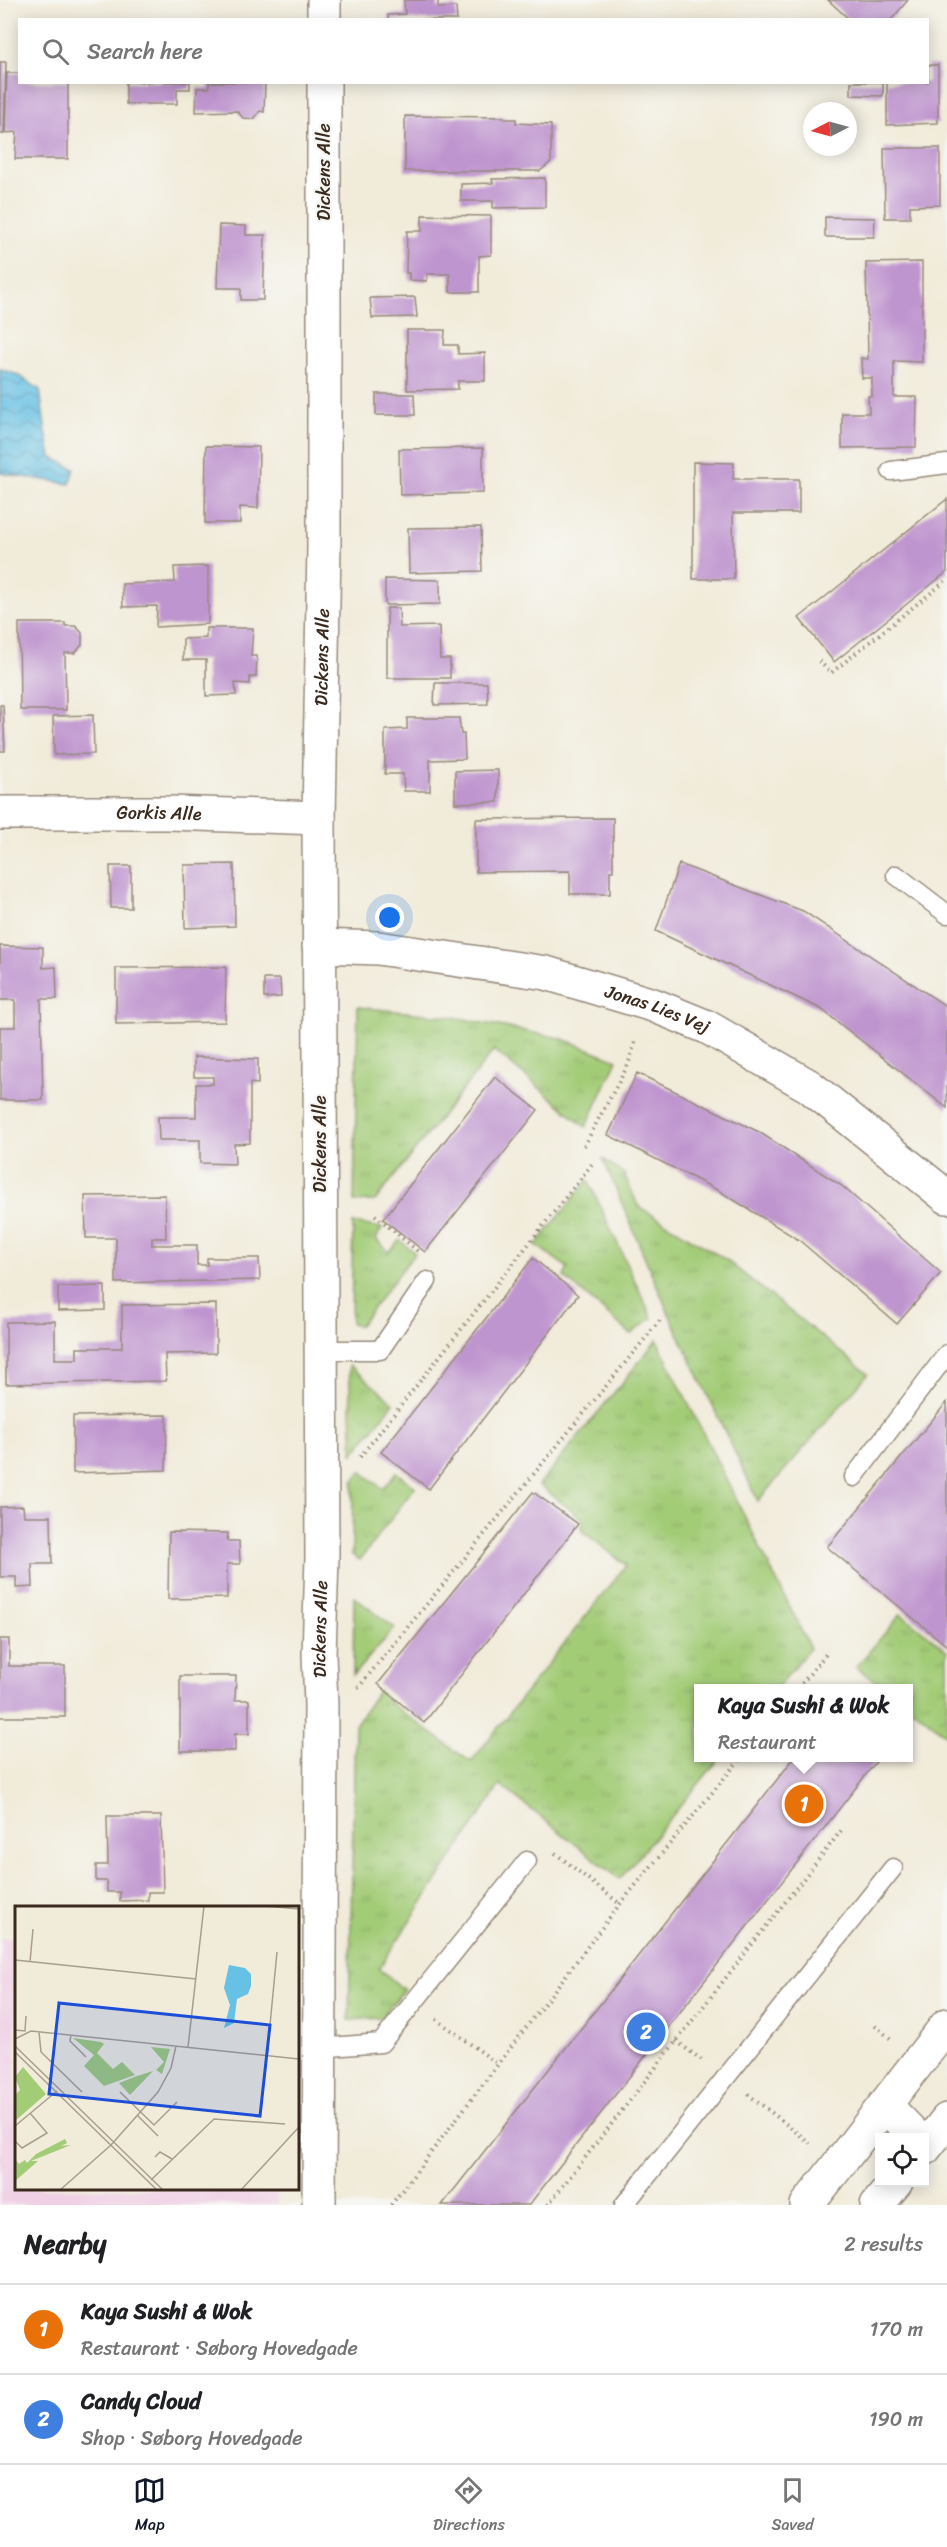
<!DOCTYPE html>
<meta charset="utf-8">
<style>
body{margin:0;font-family:Sriracha,sans-serif;background:#f2f2f2;color:#202124}
.controls{position:absolute;right:18px;bottom:18px;display:grid;overflow:hidden;border-radius:0px;box-shadow:0 3px 15px #0003}
.controls button{width:54px;height:54px;display:grid;place-items:center;padding:0;border:0;border-bottom:2px solid #e0e0e0;background:#fff;color:#202124;font:30px sans-serif}
.compass{position:absolute;left:803px;top:102px;width:54px;height:54px;border-radius:50%;background:#fff;box-shadow:0 3px 15px #0003;rotate:264deg}
.you{position:absolute;left:390px;top:918px;width:21px;height:21px;margin:-15px;border:4px solid #fff;border-radius:50%;background:#1a73e8;box-shadow:0 0 0 9px #1a73e833}
.badge{display:grid;place-items:center;width:39px;height:39px;border-radius:50%;background:#111827;color:#fff;font-size:20px;font-weight:700}
.pin{position:absolute;translate:-50% -50%;border:3px solid #fff;box-shadow:0 2px 6px #0006}
.popup{position:absolute;left:694px;top:1684px;width:219px;height:78px;box-sizing:border-box;display:grid;place-content:center;border-radius:0px;background:#fff;filter:drop-shadow(0 2px 4px #0005);font-size:20px;white-space:nowrap;color:#757577}
.popup b{font-size:22px;color:#202124}
.popup::after{content:'';position:absolute;left:50%;top:100%;margin-left:-12px;border:12px solid transparent;border-top-color:#fff}
.list{margin:0;padding:0;list-style:none}
h2{display:flex;justify-content:space-between;align-items:center;height:78px;margin:0;padding:0 24px;font-size:26px}
h2 small{font-size:20px;font-weight:400;color:#757577}
.list li{display:grid;grid-template-columns:39px 1fr auto;gap:18px;align-items:center;box-sizing:border-box;height:90px;padding:0 24px;border-top:2px solid #e0e0e0}
.list b{display:block;font-size:22px;white-space:nowrap}
.list p{margin:0;font-size:20px;white-space:nowrap;color:#757577}
.list em{font-size:20px;font-style:normal;color:#757577}
.icon{flex:none;width:33px;height:33px;fill:none;stroke:currentColor;stroke-width:2;stroke-linecap:round;stroke-linejoin:round}
.map{position:relative;flex:none;width:947px;height:2205px;overflow:hidden}
.search{position:absolute;background:#fff;box-shadow:0 3px 15px #0003;left:18px;right:18px;top:18px;height:66px;display:flex;align-items:center;gap:15px;box-sizing:border-box;padding:0 21px;border-radius:0px;color:#757577;font-size:22px}
.sheet{height:258px;background:#fff}
nav{display:flex;justify-content:space-around;align-items:center;box-sizing:border-box;height:84px;border-top:2px solid #e0e0e0;background:#fff;font-size:16px;color:#757577}
nav a{display:grid;justify-items:center;gap:3px}
nav .on{color:#111827}
.map>svg:first-child{display:block}
.built{fill:#f0d0e5}
.grass{fill:url(#grass-tufts);stroke:#6f7b4a;stroke-width:1.5}
.water{fill:url(#water-waves);stroke:#517681;stroke-width:1.5}
.building{fill:#bf95cf}
.lines{fill:none;stroke-linecap:round;stroke-linejoin:round}
.lane-casing{stroke:#968a7c;stroke-width:21}
.street-casing{stroke:#968a7c;stroke-width:36}
.secondary-casing{stroke:#968a7c;stroke-width:36}
.path{stroke:#968a7c;stroke-width:4;stroke-dasharray:1.5 4.5;stroke-linecap:butt}
.lane{stroke:#fff;stroke-width:18}
.street{stroke:#fff;stroke-width:33}
.secondary{stroke:#fff;stroke-width:33}
.labels{text-anchor:middle;stroke-width:4.5;stroke-linejoin:round;paint-order:stroke}
.street-label{font-size:18px;fill:#3b2a1e;stroke:#f6f6f2}
.inset-road{fill:none;stroke:#a89e8e;stroke-width:1.5}
.view{fill:#1d4ed8;fill-opacity:0.15;stroke:#1d4ed8;stroke-width:3}
.inset-edge{fill:none;stroke:#3b2a1e;stroke-width:3}
</style>
<div class="map">
<svg width="947" height="2205" viewBox="0 0 947 2205">
<defs>
<pattern id="grass-tufts" width="24" height="20" patternUnits="userSpaceOnUse" patternTransform="scale(1.5)"><rect width="24" height="20" fill="#a3cc77"/><path d="M3 7l-1-3M5 7V3M7 7l1-3M15 17l-1-3M17 17v-4M19 17l1-3" fill="none" stroke="#8daf66"/></pattern>
<pattern id="water-waves" width="16" height="10" patternUnits="userSpaceOnUse" patternTransform="scale(1.5)"><rect width="16" height="10" fill="#67c1e4"/><path d="M0 5q4-4 8 0t8 0" fill="none" stroke="#569db8"/></pattern>
</defs>
<rect width="100%" height="100%" fill="#f6f6f2"/>
<filter id="ink" filterUnits="userSpaceOnUse"><feTurbulence type="fractalNoise" baseFrequency=".0167" numOctaves="2"/><feDisplacementMap in="SourceGraphic" scale="12" xChannelSelector="R" yChannelSelector="G"/><feConvolveMatrix kernelMatrix="1 2 1 2 8 2 1 2 1" color-interpolation-filters="sRGB"/></filter>
<filter id="wash" filterUnits="userSpaceOnUse"><feTurbulence type="fractalNoise" baseFrequency=".008" numOctaves="4" result="noise"/><feDisplacementMap in="SourceGraphic" scale="24" xChannelSelector="R" yChannelSelector="G"/><feGaussianBlur stdDeviation="1.35" result="paint"/><feColorMatrix in="noise" values="0 0 0 0 0 0 0 0 0 0 0 0 0 0 0 0 0 1.4 0 .05"/><feComposite in="paint" operator="in"/></filter>
<g filter="url(#wash)">
<rect width="100%" height="100%" fill="#f1ebd9"/>
<path class="built" d="M 0,1938 L 16,1938 L 16,2188 L 277,2189 L 277,2205 L 0,2205 Z"/>
<path class="grass" d="M 358,1007 L 453,1017 L 560,1038 L 617,1060 L 586,1127 L 494,1050 L 375,1201 L 354,1202 Z
M 603,1159 L 624,1174 L 638,1206 L 725,1259 L 868,1374 L 758,1501 L 669,1314 Z
M 588,1180 L 652,1318 L 631,1334 L 564,1277 L 568,1268 L 536,1245 Z
M 353,1223 L 382,1228 L 376,1239 L 389,1252 L 400,1240 L 415,1253 L 359,1326 L 351,1323 Z
M 657,1340 L 810,1648 L 777,1688 L 699,1688 L 699,1758 L 720,1758 L 620,1879 L 500,1785 L 379,1968 L 404,1990 L 381,2018 L 349,2020 L 355,1725 L 378,1691 L 393,1705 L 471,1762 L 626,1565 L 581,1530 L 584,1520 L 539,1485 Z
M 349,1365 L 394,1403 L 353,1454 Z
M 361,1471 L 383,1489 L 396,1472 L 415,1487 L 360,1560 L 352,1555 L 353,1482 Z
M 354,1597 L 395,1628 L 353,1675 Z
M 901,1614 L 947,1650 L 947,1735 L 909,1706 L 909,1688 L 885,1688 L 856,1667 Z"/>
<path class="water" d="M 0,369 L 18,375 L 40,390 L 44,421 L 51,457 L 75,469 L 70,484 L 0,473 Z"/>
<g id="blocks">
<path class="building" d="M 404,0 L 438,0 L 438,8 L 456,7 L 457,20 L 388,20 L 388,15 L 405,14 Z
M 828,0 L 908,0 L 891,20 L 850,20 Z
M 0,62 L 6,62 L 4,134 L 0,134 Z
M 928,65 L 938,65 L 938,123 L 887,125 L 887,82 L 928,82 Z
M 7,73 L 20,73 L 20,82 L 68,82 L 68,159 L 15,159 L 17,132 L 5,133 Z
M 126,82 L 190,82 L 190,89 L 177,89 L 177,104 L 126,104 Z
M 209,82 L 265,82 L 264,112 L 260,111 L 254,119 L 243,118 L 237,111 L 196,112 L 197,88 L 209,88 Z
M 851,82 L 883,82 L 883,96 L 851,95 Z
M 405,116 L 504,117 L 505,119 L 516,119 L 516,123 L 551,125 L 551,162 L 540,171 L 405,171 Z
M 884,148 L 940,148 L 940,205 L 910,206 L 910,218 L 885,218 Z
M 545,178 L 545,207 L 493,208 L 493,201 L 461,201 L 461,184 L 493,183 L 492,179 Z
M 422,215 L 491,216 L 491,255 L 479,256 L 479,292 L 450,292 L 450,274 L 427,274 L 427,281 L 409,280 L 409,273 L 406,273 L 407,231 L 422,231 Z
M 825,217 L 875,218 L 874,237 L 825,237 Z
M 219,225 L 246,226 L 246,235 L 265,235 L 263,300 L 241,300 L 241,288 L 217,288 Z
M 922,262 L 922,362 L 894,361 L 894,397 L 917,397 L 916,447 L 842,448 L 842,413 L 869,413 L 868,396 L 872,396 L 872,378 L 862,378 L 861,358 L 868,359 L 866,263 Z
M 415,297 L 417,317 L 372,318 L 370,298 Z
M 407,330 L 445,330 L 444,345 L 458,345 L 458,354 L 485,353 L 485,381 L 458,381 L 458,389 L 407,390 Z
M 376,394 L 414,394 L 415,415 L 376,415 Z
M 206,446 L 259,447 L 258,508 L 240,507 L 240,523 L 205,523 Z
M 483,448 L 483,493 L 400,495 L 399,449 Z
M 693,462 L 734,463 L 733,479 L 799,479 L 799,513 L 733,513 L 734,579 L 693,579 Z
M 947,499 L 947,572 L 834,662 L 799,618 Z
M 481,527 L 482,571 L 409,573 L 408,528 Z
M 208,566 L 208,624 L 156,627 L 157,606 L 123,607 L 122,584 L 175,582 L 174,567 Z
M 385,579 L 440,580 L 440,604 L 385,605 Z
M 387,608 L 399,608 L 400,627 L 439,626 L 440,659 L 450,659 L 450,678 L 387,678 Z
M 19,623 L 65,623 L 65,626 L 76,626 L 82,633 L 82,645 L 75,653 L 65,653 L 66,710 L 20,710 Z
M 206,628 L 253,628 L 251,656 L 257,656 L 256,677 L 250,677 L 250,684 L 235,683 L 236,695 L 206,696 L 206,660 L 183,660 L 183,639 L 206,638 Z
M 435,683 L 487,683 L 488,704 L 434,705 Z
M 0,705 L 3,705 L 5,751 L 0,751 Z
M 93,715 L 94,754 L 54,755 L 53,716 Z
M 407,718 L 459,718 L 461,734 L 464,734 L 465,759 L 430,760 L 430,791 L 404,791 L 403,774 L 385,774 L 385,730 L 407,729 Z
M 498,770 L 498,802 L 455,803 L 455,771 Z
M 613,818 L 613,871 L 610,871 L 610,894 L 570,894 L 570,871 L 476,872 L 476,819 Z
M 234,864 L 235,926 L 185,928 L 184,865 Z
M 679,864 L 803,911 L 947,1007 L 947,1108 L 821,1009 L 656,931 Z
M 110,866 L 131,866 L 131,908 L 111,908 Z
M 0,946 L 43,947 L 43,968 L 56,967 L 57,999 L 41,999 L 43,1100 L 0,1100 L 0,1027 L 15,1027 L 15,1000 L 0,1000 Z
M 226,967 L 225,1022 L 116,1024 L 116,968 Z
M 264,979 L 280,979 L 281,997 L 264,998 Z
M 194,1057 L 258,1059 L 258,1084 L 250,1083 L 250,1143 L 234,1144 L 235,1164 L 200,1163 L 200,1140 L 159,1140 L 158,1117 L 196,1117 L 196,1084 L 213,1084 L 213,1077 L 194,1077 Z
M 637,1073 L 759,1132 L 842,1186 L 941,1273 L 897,1324 L 799,1240 L 721,1192 L 608,1135 Z
M 495,1077 L 538,1110 L 425,1252 L 383,1219 Z
M 165,1195 L 166,1238 L 152,1238 L 152,1245 L 197,1245 L 197,1265 L 207,1265 L 207,1258 L 259,1258 L 260,1280 L 116,1283 L 116,1238 L 86,1238 L 85,1196 Z
M 533,1258 L 578,1295 L 429,1489 L 381,1452 Z
M 105,1286 L 105,1310 L 58,1311 L 58,1287 Z
M 216,1304 L 216,1353 L 165,1354 L 166,1381 L 6,1384 L 6,1322 L 55,1321 L 55,1359 L 77,1359 L 77,1348 L 122,1348 L 122,1305 Z
M 947,1402 L 947,1646 L 827,1547 Z
M 167,1415 L 166,1470 L 73,1473 L 73,1416 Z
M 533,1492 L 578,1524 L 424,1723 L 378,1684 Z
M 23,1506 L 24,1516 L 51,1516 L 52,1564 L 32,1564 L 33,1587 L 16,1588 L 16,1577 L 0,1577 L 0,1507 Z
M 169,1532 L 228,1533 L 227,1541 L 239,1541 L 240,1564 L 227,1564 L 227,1598 L 168,1599 Z
M 0,1639 L 9,1639 L 9,1666 L 65,1666 L 65,1717 L 0,1717 Z
M 180,1676 L 236,1676 L 235,1700 L 249,1700 L 249,1734 L 235,1734 L 235,1751 L 180,1751 Z
M 794,1758 L 879,1758 L 529,2205 L 442,2205 Z
M 107,1816 L 161,1816 L 163,1892 L 148,1892 L 148,1900 L 120,1901 L 120,1892 L 107,1892 L 107,1881 L 96,1881 L 96,1865 L 108,1865 Z"/>
</g>
</g>
<g filter="url(#ink)">
<use href="#blocks" fill-opacity="0" stroke="#968a7c" stroke-width="1.5"/>
<g class="lines">
<defs>
<path id="lane" d="M 891,471 L 947,464
M 896,875 L 947,914
M 320,1350 L 380,1350 L 427,1281
M 854,1477 L 947,1354
M 318,2048 L 381,2043 L 527,1861
M 624,2205 L 893,1868"/>
<g id="street">
<path d="M 324,0 L 324,20"/>
<path id="s1" d="M 0,813 L 169,813 L 319,818"/>
<path id="s2" d="M 319,946 L 378,948 L 546,973 L 653,1005 L 707,1027 L 809,1086 L 947,1197"/>
<path id="s3" d="M 319,2205 L 321,1704 L 319,1655 L 322,1557 L 319,818 L 324,546 L 324,82"/>
</g>
<path id="secondary" d="M 885,2105 L 917,2138
M 924,2149 L 947,2120
M 807,2205 L 947,2025
M 877,2205 L 896,2182"/>
</defs>
<use href="#lane" class="lane-casing"/>
<use href="#street" class="street-casing"/>
<use href="#secondary" class="secondary-casing"/>
<path class="path" d="M 819,661 L 831,673 L 947,580
M 584,1146 L 628,1065 L 636,1039
M 375,1215 L 420,1253
M 360,1457 L 592,1164
M 358,1688 L 662,1318
M 798,1688 L 827,1653
M 555,1853 L 620,1904
M 436,2019 L 498,2064
M 875,2026 L 891,2039
M 676,2041 L 703,2061
M 748,2094 L 810,2143
M 391,2205 L 620,1904 L 741,1758
M 548,2205 L 844,1827"/>
<use href="#lane" class="lane"/>
<use href="#street" class="street"/>
<use href="#secondary" class="secondary"/>
</g>
</g>
<g class="labels">
<g class="street-label">
<text transform="translate(324 172) rotate(-90)" y="6">Dickens Alle</text>
<text dy="6" stroke="none"><textPath href="#s3" startOffset="1548">Dickens Alle</textPath></text>
<text dy="6" stroke="none"><textPath href="#s1" startOffset="159">Gorkis Alle</textPath></text>
<text dy="6" stroke="none"><textPath href="#s2" startOffset="346">Jonas Lies Vej</textPath></text>
<text transform="translate(320 1144) rotate(-90)" y="6">Dickens Alle</text>
<text dy="6" stroke="none"><textPath href="#s3" startOffset="576">Dickens Alle</textPath></text>
</g>
</g>
<g transform="translate(15 1906)">
<rect width="284" height="284" fill="#f1ebd9"/>
<path d="M 58,132 L 86,136 L 89,138 L 82,147 L 98,163 L 107,156 L 120,169 L 89,180 L 69,160 L 79,149 ZM 136,141 L 155,143 L 147,168 L 141,164 L 149,156 ZM 8,161 L 31,188 L 0,215 L 0,189 L 5,184 L 0,171 ZM 138,165 L 115,189 L 104,177 L 122,170 ZM 50,233 L 52,237 L 46,240 L 56,239 L 16,255 L 23,255 L 0,275 L 0,253 L 4,258 L 10,254 L 12,257 L 21,248 Z" fill="#a3cc77"/>
<path d="M 214,59 L 230,62 L 236,68 L 236,80 L 233,88 L 222,93 L 219,117 L 209,122 L 215,99 L 209,82 Z" fill="#67c1e4"/>
<path class="inset-road" d="M 251,0 L 284,3M 0,54 L 181,73M 15,56 L 18,23M 0,124 L 10,125 L 11,110M 24,126 L 26,146 L 67,186M 56,129 L 55,135 L 71,151M 0,133 L 16,125 L 284,153M 0,140 L 148,284M 173,141 L 189,0M 0,146 L 142,284M 252,150 L 262,46M 105,186 L 139,219 L 162,196M 122,209 L 143,230M 0,220 L 42,185M 0,235 L 7,242 L 32,227 L 15,207M 140,251 L 145,246 L 157,253M 136,274 L 199,213 L 270,218M 45,284 L 96,239 L 143,186 L 156,162 L 161,140M 226,284 L 284,221"/>
<path class="view" d="M 44,97 L 255,119 L 245,210 L 34,188 Z"/>
<rect width="284" height="284" class="inset-edge"/>
</g>
</svg>
<div class="controls">
<button><svg class="icon" aria-label="locate" viewBox="0 0 24 24"><circle cx="12" cy="12" r="6"/><path d="M12 2v4M12 18v4M2 12h4M18 12h4"/></svg></button>
</div>
<svg class="compass" viewBox="-18 -18 36 36"><path d="M0-13l5 13h-10z" fill="#e53935"/><path d="M0 13l5-13h-10z" fill="#757577"/></svg>
<div class="you"></div>
<div class="pin badge" style="left:804px;top:1804px;background:#e8710a">1</div>
<div class="popup"><b>Kaya Sushi &amp; Wok</b>Restaurant</div>
<div class="pin badge" style="left:646px;top:2032px;background:#3f7fe0">2</div>
<div class="search"><svg class="icon" aria-label="search" viewBox="0 0 24 24"><circle cx="10" cy="10" r="6"/><path d="M15 15l6 6"/></svg>Search here</div>
</div>
<section class="sheet">
<h2>Nearby<small>2 results</small></h2>
<ul class="list">
<li><span class="badge" style="background:#e8710a">1</span><div><b>Kaya Sushi &amp; Wok</b><p>Restaurant · Søborg Hovedgade</p></div><em>170 m</em></li>
<li><span class="badge" style="background:#3f7fe0">2</span><div><b>Candy Cloud</b><p>Shop · Søborg Hovedgade</p></div><em>190 m</em></li>
</ul>
</section>
<nav>
<a class="on"><svg class="icon" aria-label="map" viewBox="0 0 24 24"><path d="M3 6l6-2 6 2 6-2v14l-6 2-6-2-6 2zM9 4v14M15 6v14"/></svg>Map</a>
<a><svg class="icon" aria-label="directions" viewBox="0 0 24 24"><path d="M12 3l9 9-9 9-9-9zM9 14v-3h6M13 9l2 2-2 2"/></svg>Directions</a>
<a><svg class="icon" aria-label="saved" viewBox="0 0 24 24"><path d="M7 4h10v16l-5-4-5 4z"/></svg>Saved</a>
</nav>
